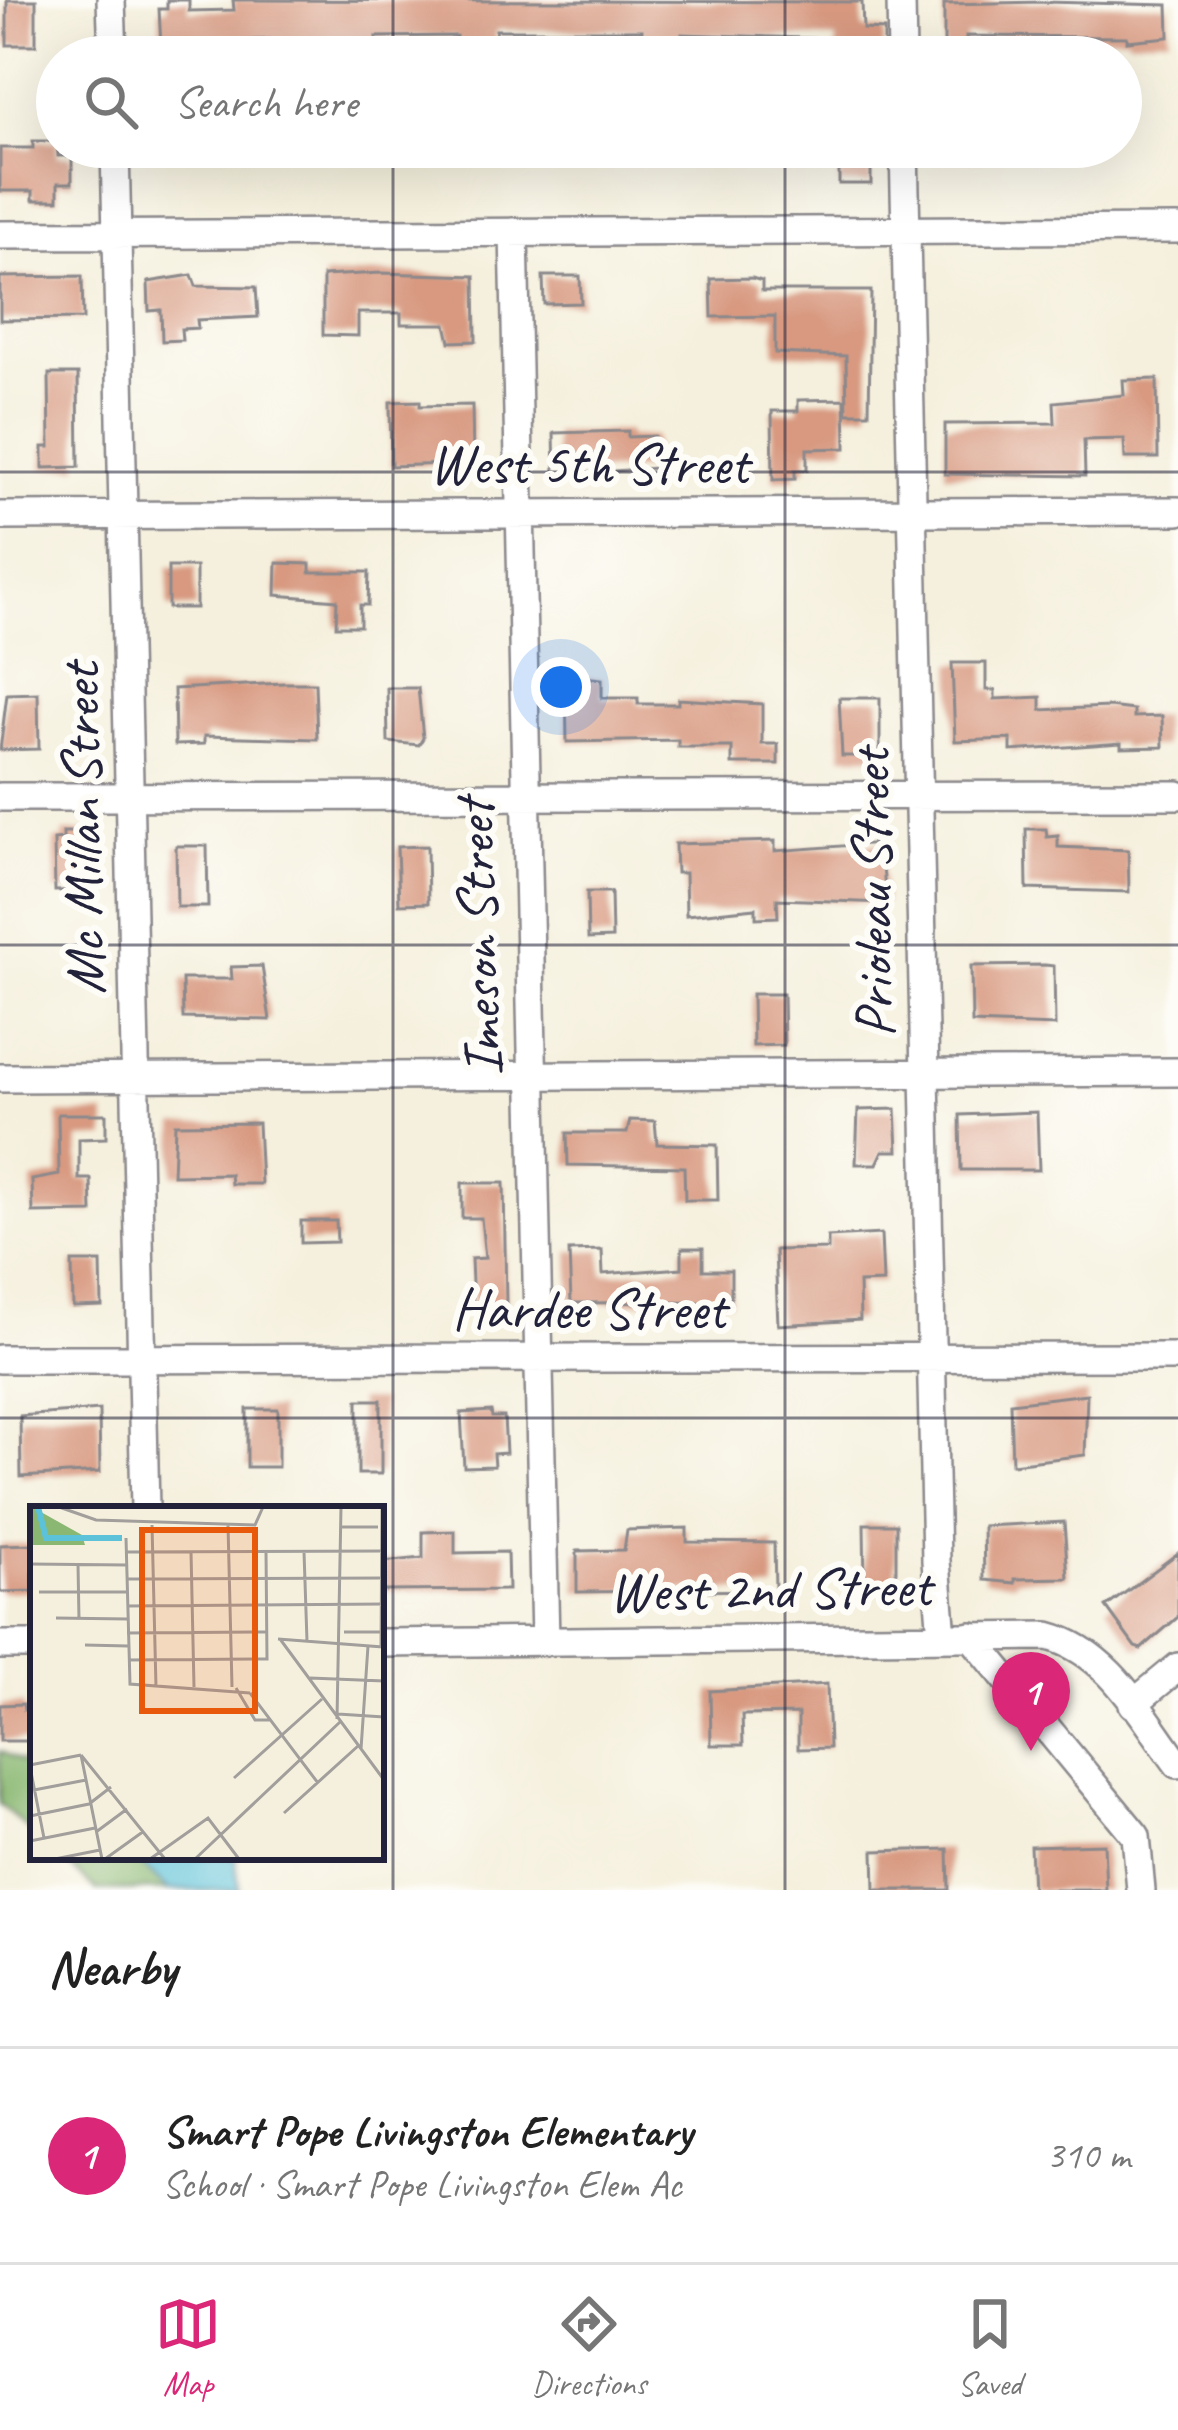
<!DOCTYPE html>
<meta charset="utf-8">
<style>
body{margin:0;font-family:Caveat,sans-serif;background:#f2f2f2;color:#222}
.you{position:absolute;left:561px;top:687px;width:42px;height:42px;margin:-30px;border:9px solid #fff;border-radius:50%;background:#1a73e8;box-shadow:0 0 0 18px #1a73e833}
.badge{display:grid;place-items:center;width:78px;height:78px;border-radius:50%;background:#db2777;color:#fff;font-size:39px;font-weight:700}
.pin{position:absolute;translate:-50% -99px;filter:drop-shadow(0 3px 6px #0008)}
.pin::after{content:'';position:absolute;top:63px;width:42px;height:36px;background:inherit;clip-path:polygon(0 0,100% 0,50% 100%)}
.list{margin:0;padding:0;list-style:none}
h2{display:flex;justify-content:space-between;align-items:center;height:156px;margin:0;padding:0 48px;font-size:51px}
h2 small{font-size:39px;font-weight:400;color:#767676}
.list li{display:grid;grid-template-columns:78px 1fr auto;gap:36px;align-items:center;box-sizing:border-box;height:216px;padding:0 48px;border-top:3px solid #e0e0e0}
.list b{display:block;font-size:45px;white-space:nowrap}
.list p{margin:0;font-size:39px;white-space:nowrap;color:#767676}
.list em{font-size:39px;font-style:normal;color:#767676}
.icon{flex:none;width:66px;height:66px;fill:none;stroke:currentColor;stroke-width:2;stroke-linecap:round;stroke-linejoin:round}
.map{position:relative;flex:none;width:1178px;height:1890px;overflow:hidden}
.search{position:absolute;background:#fff;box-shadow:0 12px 48px #0002;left:36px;right:36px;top:36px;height:132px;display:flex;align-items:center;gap:30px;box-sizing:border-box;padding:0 42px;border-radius:66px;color:#767676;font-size:45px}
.sheet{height:372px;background:#fff}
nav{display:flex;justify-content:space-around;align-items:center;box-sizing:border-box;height:168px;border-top:3px solid #e0e0e0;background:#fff;font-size:33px;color:#767676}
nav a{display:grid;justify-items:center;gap:6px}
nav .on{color:#db2777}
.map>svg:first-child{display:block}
.forest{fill:#8ab872;stroke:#566d56;stroke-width:3}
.water{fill:#5bc2d9;stroke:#3e728a;stroke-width:3}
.building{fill:#d89980}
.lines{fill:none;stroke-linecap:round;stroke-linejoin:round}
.minor-casing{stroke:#8c898c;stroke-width:32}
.minor{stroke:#fff;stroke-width:27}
.grid{fill:none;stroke:#22223b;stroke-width:3;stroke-opacity:0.55}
.labels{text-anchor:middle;stroke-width:12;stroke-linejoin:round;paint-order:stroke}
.street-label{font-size:57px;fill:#22223b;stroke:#fdfcf7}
.inset-river{fill:none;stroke:#5bc2d9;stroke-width:6}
.inset-road{fill:none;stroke:#a19e9c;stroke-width:3}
.view{fill:#e8590c;fill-opacity:0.15;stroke:#e8590c;stroke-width:6}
.inset-edge{fill:none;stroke:#22223b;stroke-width:6}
</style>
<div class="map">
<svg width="1178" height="1890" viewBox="0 0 1178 1890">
<rect width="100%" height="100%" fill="#fdfcf7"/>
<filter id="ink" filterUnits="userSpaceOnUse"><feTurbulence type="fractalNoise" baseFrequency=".00833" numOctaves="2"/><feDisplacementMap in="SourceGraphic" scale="24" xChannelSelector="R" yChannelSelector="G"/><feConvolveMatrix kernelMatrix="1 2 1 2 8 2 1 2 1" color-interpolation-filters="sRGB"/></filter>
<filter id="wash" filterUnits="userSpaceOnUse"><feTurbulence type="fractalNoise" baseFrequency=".004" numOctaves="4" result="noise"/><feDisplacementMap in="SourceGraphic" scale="48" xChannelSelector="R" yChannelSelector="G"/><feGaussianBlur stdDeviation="2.7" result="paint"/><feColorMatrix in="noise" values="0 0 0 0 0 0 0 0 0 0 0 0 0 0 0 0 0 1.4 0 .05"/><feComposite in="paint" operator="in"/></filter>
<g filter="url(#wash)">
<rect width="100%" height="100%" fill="#f5f0dd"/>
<path class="forest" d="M 0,1751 L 33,1768 L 33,1834 L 0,1804 Z
M 59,1857 L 134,1857 L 169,1890 L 96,1890 Z"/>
<path class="water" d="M 134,1857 L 235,1857 L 239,1890 L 169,1890 Z"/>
<g id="blocks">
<path class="building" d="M 7,0 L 36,0 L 36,45 L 7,45 Z
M 167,0 L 189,0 L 189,11 L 234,10 L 233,0 L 243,0 L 862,2 L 863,29 L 884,30 L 884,48 L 863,48 L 863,57 L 835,57 L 836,39 L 682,34 L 682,46 L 642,46 L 642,30 L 496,30 L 497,43 L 456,44 L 456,36 L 376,37 L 376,55 L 301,57 L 301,45 L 269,45 L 269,39 L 161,46 L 159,9 L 167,9 Z
M 1045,2 L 1168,5 L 1169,37 L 1127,41 L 1127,37 L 966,36 L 966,50 L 944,50 L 944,4 Z
M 33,141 L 57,141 L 58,156 L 72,156 L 72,183 L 58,183 L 58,200 L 33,200 L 33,191 L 0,191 L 0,148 L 33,148 Z
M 839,147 L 871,147 L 871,184 L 839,184 Z
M 381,273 L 475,276 L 476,341 L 450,342 L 446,324 L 401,324 L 401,313 L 358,313 L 358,336 L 323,335 L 323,276 Z
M 192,275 L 196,286 L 256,287 L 258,317 L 197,320 L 198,328 L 181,329 L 182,340 L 162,341 L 161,310 L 149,311 L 148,282 Z
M 82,276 L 83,319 L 0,320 L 0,277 Z
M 543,276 L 580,276 L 581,303 L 544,304 Z
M 752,278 L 762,281 L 762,291 L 871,291 L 869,413 L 847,413 L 846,356 L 775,353 L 775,316 L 712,317 L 711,279 Z
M 49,374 L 78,374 L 79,467 L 43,468 L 43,447 L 50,447 Z
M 1157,379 L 1158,458 L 1125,458 L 1124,439 L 1084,440 L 1085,476 L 945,474 L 945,424 L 1055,423 L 1054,402 L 1124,395 L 1123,380 Z
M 845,399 L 846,448 L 807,449 L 807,470 L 795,470 L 795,479 L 773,480 L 772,411 L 798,411 L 798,400 Z
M 420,401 L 420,406 L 472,405 L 473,463 L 391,466 L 390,402 Z
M 628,431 L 628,437 L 654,436 L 656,468 L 555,475 L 554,433 Z
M 277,563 L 310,564 L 310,572 L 369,572 L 368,605 L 360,605 L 360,626 L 336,626 L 337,600 L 276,595 Z
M 168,567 L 196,567 L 196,608 L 168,608 Z
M 952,663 L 986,663 L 986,690 L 995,690 L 995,699 L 1041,697 L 1041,710 L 1109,707 L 1134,710 L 1134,717 L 1162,716 L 1163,747 L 1121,748 L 1121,743 L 1011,751 L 1011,739 L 955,741 Z
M 583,677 L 602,679 L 602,698 L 638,698 L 638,704 L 678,704 L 678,699 L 762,704 L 762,744 L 778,744 L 778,764 L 732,764 L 732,747 L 678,747 L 678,740 L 567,742 L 566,680 Z
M 284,683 L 315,683 L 317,739 L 204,736 L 204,744 L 175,745 L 174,689 Z
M 387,688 L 418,688 L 423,738 L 419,745 L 388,742 Z
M 38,693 L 39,749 L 0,750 L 7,694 Z
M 839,698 L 880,698 L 880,756 L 842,756 Z
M 1026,829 L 1046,829 L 1047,837 L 1058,836 L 1058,847 L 1128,850 L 1129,892 L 1027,889 Z
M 63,832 L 89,832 L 85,890 L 55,891 L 54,840 L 63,839 Z
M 775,841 L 775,851 L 881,843 L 886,903 L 777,899 L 778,917 L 756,918 L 756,908 L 686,915 L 685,873 L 676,873 L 675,844 Z
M 176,846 L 207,846 L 208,907 L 177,907 Z
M 427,846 L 428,903 L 399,904 L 397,847 Z
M 587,892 L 611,892 L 612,938 L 588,939 Z
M 1045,965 L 1054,966 L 1055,1026 L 972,1023 L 971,966 Z
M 262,966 L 270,1020 L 183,1018 L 182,979 L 232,979 L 231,967 Z
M 752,994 L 783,994 L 784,1045 L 753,1046 Z
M 896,1109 L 898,1151 L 883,1151 L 877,1164 L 856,1164 L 858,1110 Z
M 1037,1112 L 1039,1170 L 961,1170 L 960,1115 Z
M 58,1114 L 106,1114 L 106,1138 L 79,1139 L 79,1179 L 91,1179 L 92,1212 L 33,1213 L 32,1180 L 59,1175 Z
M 630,1120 L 655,1121 L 657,1144 L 717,1145 L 718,1200 L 685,1200 L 684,1167 L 568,1165 L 567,1133 L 627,1133 Z
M 258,1123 L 261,1184 L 231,1184 L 230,1174 L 173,1175 L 175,1124 Z
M 462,1183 L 504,1183 L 506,1305 L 473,1307 L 471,1259 L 485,1258 L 481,1218 L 462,1218 Z
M 301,1221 L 336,1221 L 337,1242 L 301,1243 Z
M 881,1234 L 883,1282 L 859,1283 L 860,1320 L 778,1325 L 775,1250 L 828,1249 L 828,1237 Z
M 682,1248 L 703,1248 L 703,1270 L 731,1270 L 731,1302 L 571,1303 L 569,1251 L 602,1250 L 603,1274 L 682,1268 Z
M 72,1262 L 101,1262 L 102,1306 L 73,1307 Z
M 1087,1394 L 1085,1455 L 1012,1464 L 1010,1403 Z
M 358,1400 L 381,1400 L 381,1474 L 358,1474 Z
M 247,1409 L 278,1409 L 278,1467 L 247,1467 Z
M 99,1410 L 100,1472 L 21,1477 L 20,1416 Z
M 491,1411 L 492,1417 L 504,1417 L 506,1453 L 493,1454 L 494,1466 L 464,1467 L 461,1413 Z
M 1064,1522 L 1068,1578 L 1015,1579 L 1015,1583 L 984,1580 L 983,1526 Z
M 864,1524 L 896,1524 L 896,1585 L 865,1585 Z
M 687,1528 L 687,1542 L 774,1543 L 775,1590 L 577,1592 L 577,1551 L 624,1550 L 627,1530 Z
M 455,1531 L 455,1553 L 507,1552 L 508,1590 L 381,1591 L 381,1562 L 423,1558 L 423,1532 Z
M 33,1544 L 33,1591 L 0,1592 L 0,1545 Z
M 1178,1553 L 1178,1617 L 1141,1649 L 1135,1647 L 1106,1607 Z
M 827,1684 L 829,1748 L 798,1749 L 798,1714 L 742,1715 L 743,1745 L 711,1745 L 710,1691 Z
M 23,1704 L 24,1710 L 33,1710 L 33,1741 L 0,1741 L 0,1705 Z
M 1104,1844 L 1106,1890 L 1032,1890 L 1030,1846 Z
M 948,1849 L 949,1890 L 875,1890 L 874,1851 Z"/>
</g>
</g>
<g filter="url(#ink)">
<use href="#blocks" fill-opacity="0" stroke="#8c898c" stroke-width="3"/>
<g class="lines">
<defs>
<path id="minor" d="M 111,0 L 113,57
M 901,0 L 902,57
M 115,147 L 145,1509
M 904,147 L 936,1561 L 942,1637
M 514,232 L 545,1641
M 0,235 L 1178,229
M 0,516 L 1178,511
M 0,797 L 1178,795
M 0,1078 L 1178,1072
M 0,1359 L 1178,1357
M 971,1636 L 1136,1836 L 1141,1890
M 381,1643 L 1048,1636 C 1110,1652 1141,1715 1178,1764
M 0,1645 L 33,1645
M 1133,1704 L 1178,1667"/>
</defs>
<use href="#minor" class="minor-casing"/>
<use href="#minor" class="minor"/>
</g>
</g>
<path class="grid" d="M 393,0 L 393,57M 785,0 L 785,57M 393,147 L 393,1890M 785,147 L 785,1890M 0,472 L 1178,472M 0,945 L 1178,945M 0,1418 L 1178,1418"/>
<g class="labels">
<g class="street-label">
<text x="589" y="483">West 5th Street</text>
<text transform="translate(81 829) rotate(-91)" y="20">Mc Millan Street</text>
<text transform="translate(871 893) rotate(-91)" y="20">Prioleau Street</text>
<text transform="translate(477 938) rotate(-92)" y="20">Imeson Street</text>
<text x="589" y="1328">Hardee Street</text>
<text transform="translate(770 1588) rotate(-1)" y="20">West 2nd Street</text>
</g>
</g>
<g transform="translate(30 1506)">
<rect width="354" height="354" fill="#f5f0dd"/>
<path d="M 2,1 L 52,29 L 55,39 L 0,39 Z" fill="#8ab872"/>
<path class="inset-river" d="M 8,1 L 16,32 L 92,32"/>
<path class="inset-road" d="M 29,1 L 66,14 L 225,19 L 233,1M 122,19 L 126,181M 198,19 L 202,181M 311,21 L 348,21M 96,32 L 100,178 L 220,187M 96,46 L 354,45M 161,46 L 164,181M 274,46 L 277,135M 0,58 L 96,59M 48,59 L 49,113M 97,73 L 354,72M 9,86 L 97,86M 97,100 L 354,98M 26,112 L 97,113M 314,126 L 351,126M 97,127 L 238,126M 248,133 L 353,141M 250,133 L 354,274M 55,139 L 98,140M 351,141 L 352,1M 98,154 L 237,153 L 236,46M 280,172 L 354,175M 206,182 L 225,214 L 240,214M 220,187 L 288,277M 308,208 L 354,211M 307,213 L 311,1M 331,243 L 338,140M 51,249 L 135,353M 51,249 L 72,353M 0,259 L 51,249M 0,261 L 14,332M 204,272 L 292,193M 4,284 L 56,274M 254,307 L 328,240M 0,310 L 59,298 L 81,281M 66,326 L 97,303M 0,335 L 65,322M 25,353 L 70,344M 75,353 L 114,325M 120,353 L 178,312 L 209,353M 165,353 L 310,216"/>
<path class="view" d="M 112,24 L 225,24 L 225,205 L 112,205 Z"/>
<rect width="354" height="354" class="inset-edge"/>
</g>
</svg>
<div class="you"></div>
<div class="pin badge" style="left:1031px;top:1751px">1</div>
<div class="search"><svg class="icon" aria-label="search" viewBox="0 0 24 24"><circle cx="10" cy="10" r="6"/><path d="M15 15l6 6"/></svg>Search here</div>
</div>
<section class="sheet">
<h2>Nearby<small></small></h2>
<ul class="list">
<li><span class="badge">1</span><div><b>Smart Pope Livingston Elementary</b><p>School · Smart Pope Livingston Elem Ac</p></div><em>310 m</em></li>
</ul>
</section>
<nav>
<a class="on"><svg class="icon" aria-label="map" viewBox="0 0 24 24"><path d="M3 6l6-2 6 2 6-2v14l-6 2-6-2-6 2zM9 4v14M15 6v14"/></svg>Map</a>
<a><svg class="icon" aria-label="directions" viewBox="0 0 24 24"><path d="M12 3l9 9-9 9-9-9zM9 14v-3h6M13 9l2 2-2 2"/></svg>Directions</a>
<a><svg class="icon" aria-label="saved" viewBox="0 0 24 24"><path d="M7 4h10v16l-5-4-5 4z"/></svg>Saved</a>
</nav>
